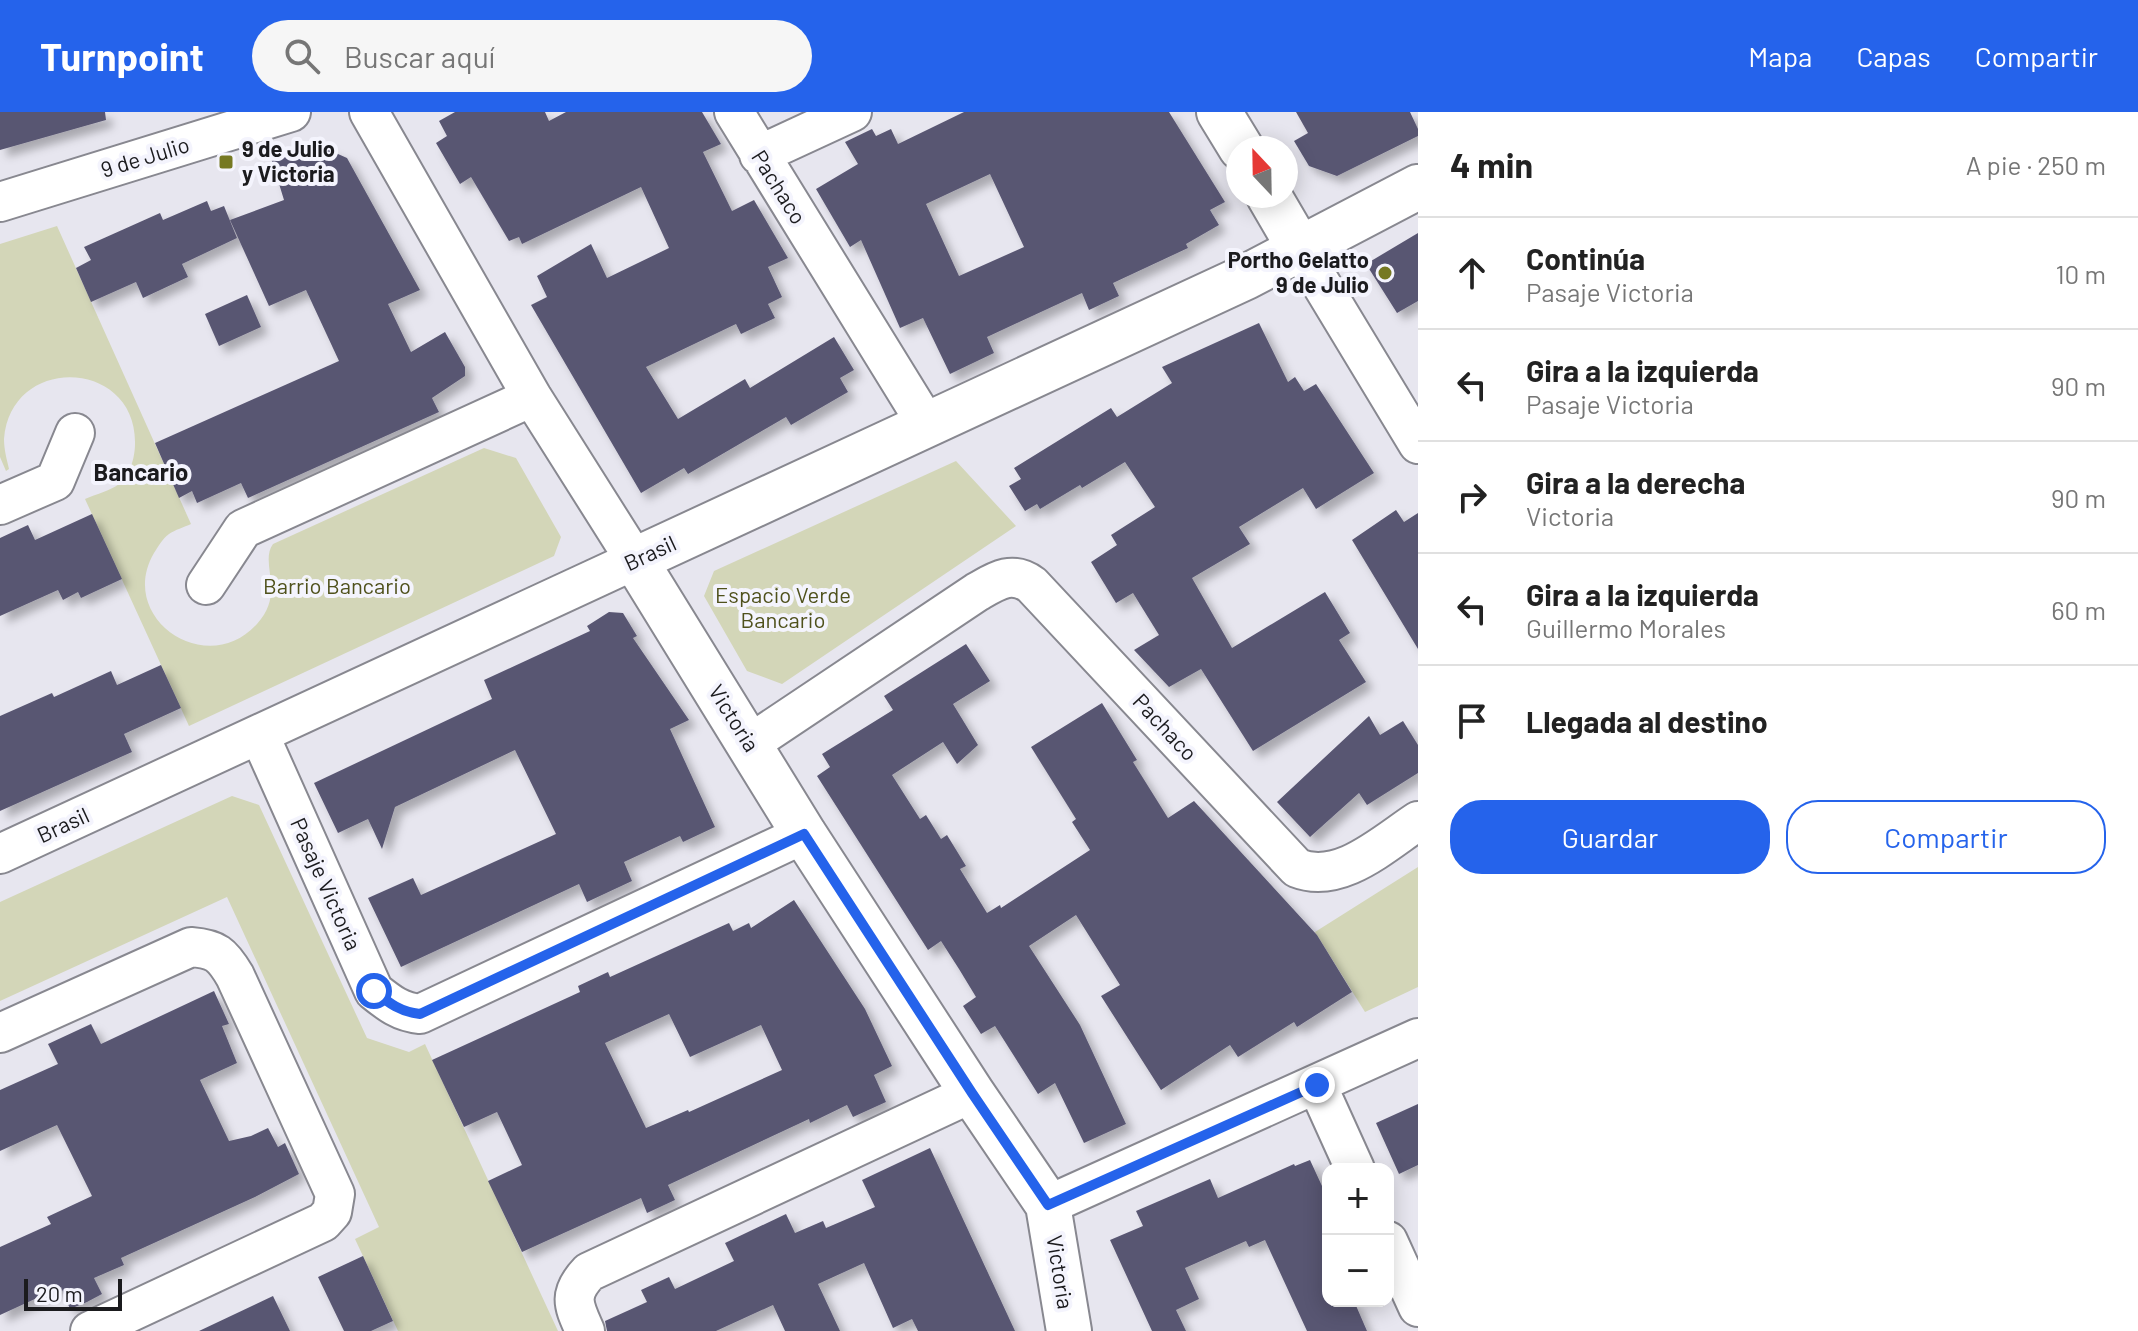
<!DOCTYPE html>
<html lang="es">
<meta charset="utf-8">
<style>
body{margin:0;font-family:Barlow,sans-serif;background:#f6f6f6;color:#222}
.controls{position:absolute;right:24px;bottom:24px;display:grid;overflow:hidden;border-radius:16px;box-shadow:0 4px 20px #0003}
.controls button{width:72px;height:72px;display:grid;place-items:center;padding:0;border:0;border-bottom:2px solid #e0e0e0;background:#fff;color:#222;font:40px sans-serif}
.compass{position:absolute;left:1226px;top:24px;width:72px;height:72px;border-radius:50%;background:#fff;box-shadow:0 4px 20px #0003;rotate:338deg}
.scale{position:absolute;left:24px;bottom:20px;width:98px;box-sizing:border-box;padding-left:8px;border:4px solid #1b1b1e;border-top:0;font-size:22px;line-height:28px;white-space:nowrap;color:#1b1b1e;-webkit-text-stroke:6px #f4f4fd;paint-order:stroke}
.stop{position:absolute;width:24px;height:24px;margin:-18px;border:6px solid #2563eb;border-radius:50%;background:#fff}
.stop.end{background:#2563eb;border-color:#fff;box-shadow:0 2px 8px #0008}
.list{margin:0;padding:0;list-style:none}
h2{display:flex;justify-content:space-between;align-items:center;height:104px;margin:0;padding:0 32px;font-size:34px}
h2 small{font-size:26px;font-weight:400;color:#767676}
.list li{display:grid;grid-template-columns:52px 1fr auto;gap:24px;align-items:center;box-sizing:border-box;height:112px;padding:0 32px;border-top:2px solid #e0e0e0}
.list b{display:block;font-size:30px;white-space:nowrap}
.list p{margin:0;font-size:26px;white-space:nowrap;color:#767676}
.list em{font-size:26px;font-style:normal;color:#767676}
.actions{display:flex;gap:16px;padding:24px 32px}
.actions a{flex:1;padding:18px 0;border:2px solid #2563eb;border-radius:32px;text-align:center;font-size:28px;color:#2563eb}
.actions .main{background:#2563eb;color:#fff}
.icon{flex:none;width:44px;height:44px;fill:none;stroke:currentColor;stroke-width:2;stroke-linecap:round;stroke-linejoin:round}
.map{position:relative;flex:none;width:1418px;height:1219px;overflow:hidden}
header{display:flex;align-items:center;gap:48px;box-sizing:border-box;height:112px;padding:0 40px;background:#2563eb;color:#fff}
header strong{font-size:38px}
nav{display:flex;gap:44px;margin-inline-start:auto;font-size:28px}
.search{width:560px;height:72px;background:#f6f6f6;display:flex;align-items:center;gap:20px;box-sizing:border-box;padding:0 28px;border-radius:44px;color:#767676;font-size:30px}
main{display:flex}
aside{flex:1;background:#fff}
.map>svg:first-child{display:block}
.green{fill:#d3d6b8}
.building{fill:#595672;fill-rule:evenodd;filter:url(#shadow)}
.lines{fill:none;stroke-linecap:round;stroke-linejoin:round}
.street-casing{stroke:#888890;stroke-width:42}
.secondary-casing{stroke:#888890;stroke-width:48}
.street{stroke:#fff;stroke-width:38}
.secondary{stroke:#fff;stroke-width:44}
.route{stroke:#2563eb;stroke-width:10}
.poi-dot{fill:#767922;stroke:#f4f4fd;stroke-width:3}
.labels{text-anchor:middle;stroke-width:8;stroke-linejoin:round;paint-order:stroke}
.poi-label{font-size:22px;font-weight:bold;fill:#1b1b1e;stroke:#f4f4fd;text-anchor:start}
.street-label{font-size:22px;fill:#1b1b1e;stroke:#f4f4fd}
.park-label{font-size:22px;fill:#4f511c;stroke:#f4f4fd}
.neighbourhood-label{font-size:24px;font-weight:bold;fill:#1b1b1e;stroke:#f4f4fd}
</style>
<header>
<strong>Turnpoint</strong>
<div class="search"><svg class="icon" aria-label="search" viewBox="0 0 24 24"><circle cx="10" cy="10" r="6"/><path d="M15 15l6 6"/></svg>Buscar aquí</div>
<nav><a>Mapa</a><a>Capas</a><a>Compartir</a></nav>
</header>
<main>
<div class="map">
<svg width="1418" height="1219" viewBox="0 0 1418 1219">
<defs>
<filter id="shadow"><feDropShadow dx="7" dy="7" stdDeviation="4" flood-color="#0004"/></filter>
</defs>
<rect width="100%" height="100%" fill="#e7e6ef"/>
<path class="green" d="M 57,114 L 191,412 C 184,415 175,418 169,422 C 162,427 158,435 154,441 C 116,506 207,568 257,512 C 286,481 259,451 273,432 L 484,336 L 516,346 L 561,425 L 554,444 L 189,614 L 85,387 C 96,382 110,379 119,372 C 130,364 135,345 135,332 C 137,247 11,241 4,327 C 4,338 7,348 9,357 L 6,359 L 0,345 L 0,132 Z
M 956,349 L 1016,414 L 782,572 L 747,559 L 704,484 L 714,459 Z
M 232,684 L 259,693 L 367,926 L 409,940 L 425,932 L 558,1219 L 398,1219 L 355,1127 L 379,1115 L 227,785 L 0,889 L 0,790 Z
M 1418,755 L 1418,875 L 1365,900 L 1315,820 Z"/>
<path class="building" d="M 0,0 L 105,0 L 106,8 L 0,38 Z
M 455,0 L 545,0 L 549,9 L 566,0 L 702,0 L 721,32 L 703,40 L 732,99 L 754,88 L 788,146 L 768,155 L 782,185 L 768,192 L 775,206 L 741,222 L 736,212 L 646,255 L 678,307 L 745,267 L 750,276 L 834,225 L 854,258 L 840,266 L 848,280 L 791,313 L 786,305 L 688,362 L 684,356 L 641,381 L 531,193 L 547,185 L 537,164 L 591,132 L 607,166 L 669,136 L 641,75 L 522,132 L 519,125 L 509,129 L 471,65 L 460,72 L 436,31 L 447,24 L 439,9 Z
M 964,0 L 1169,0 L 1225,90 L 1210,98 L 1219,113 L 1186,132 L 1188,136 L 1113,171 L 1119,184 L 1089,198 L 1082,181 L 987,225 L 994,241 L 950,262 L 923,206 L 900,216 L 861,128 L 850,135 L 816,77 L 858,52 L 845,30 L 872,17 L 876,24 L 891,17 L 898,32 ZM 990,62 L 1024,135 L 959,164 L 926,92 Z
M 1296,0 L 1410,0 L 1418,17 L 1418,24 L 1337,64 L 1309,54 L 1294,29 L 1308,21 Z
M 320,34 L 347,46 L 420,178 L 388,192 L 411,240 L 445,220 L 465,255 L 465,264 L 432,286 L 439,300 L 248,386 L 241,371 L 197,391 L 192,379 L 179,386 L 155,331 L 339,249 L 306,178 L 269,194 L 230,108 L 284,88 L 272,49 Z
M 207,89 L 211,99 L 224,94 L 237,126 L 182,152 L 188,165 L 143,186 L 136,170 L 91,190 L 76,156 L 91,148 L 84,135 L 160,101 L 163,108 Z
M 1418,121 L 1418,189 L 1397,201 L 1366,152 Z
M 247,183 L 261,215 L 219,234 L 205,202 Z
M 1259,211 L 1288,270 L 1295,265 L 1304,279 L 1316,272 L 1374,361 L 1316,397 L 1303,376 L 1239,415 L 1250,432 L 1192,466 L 1232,536 L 1325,480 L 1350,521 L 1339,528 L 1366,570 L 1253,639 L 1201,557 L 1169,575 L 1134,538 L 1159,523 L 1133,481 L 1116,491 L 1091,450 L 1117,433 L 1111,423 L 1155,395 L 1125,350 L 1082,376 L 1080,373 L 1040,397 L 1037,392 L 1025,399 L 1009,374 L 1021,367 L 1014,356 L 1111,296 L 1117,305 L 1172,271 L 1162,255 Z
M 1396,398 L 1404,410 L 1418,401 L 1418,537 L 1352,428 Z
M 92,402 L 122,467 L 81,486 L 78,480 L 63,488 L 58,478 L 0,504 L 0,426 L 28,413 L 35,428 Z
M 609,500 L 623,501 L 637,524 L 633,526 L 689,608 L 670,617 L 715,715 L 683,730 L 680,724 L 624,750 L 632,769 L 587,790 L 579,772 L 401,855 L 368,786 L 413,766 L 421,783 L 556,722 L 515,638 L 395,695 L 382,737 L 368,707 L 338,721 L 314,671 L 492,587 L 484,568 L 590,519 L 587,514 Z
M 966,532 L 990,569 L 953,592 L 978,633 L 957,652 L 943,630 L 892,663 L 920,707 L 926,703 L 941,727 L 947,723 L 966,754 L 960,757 L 987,801 L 1000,793 L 1001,796 L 1090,738 L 1072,710 L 1076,707 L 1031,635 L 1102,591 L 1137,648 L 1133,650 L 1168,706 L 1194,689 L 1317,823 L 1352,880 L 1297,915 L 1294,910 L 1238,945 L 1230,933 L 1161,978 L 1101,884 L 1120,873 L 1076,803 L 1029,834 L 1080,913 L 1126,1012 L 1084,1031 L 1055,971 L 1038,982 L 995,914 L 981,922 L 963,894 L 976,885 L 959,857 L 941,829 L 928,838 L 817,664 L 830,655 L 822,642 L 893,598 L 884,584 Z
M 161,553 L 181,596 L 124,622 L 132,640 L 0,699 L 0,604 L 52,581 L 54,585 L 111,559 L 117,573 Z
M 1369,604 L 1380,623 L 1403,609 L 1418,633 L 1418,661 L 1367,693 L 1359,681 L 1310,725 L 1277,690 Z
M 794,788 L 865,897 L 892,954 L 874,963 L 886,990 L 853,1005 L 847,993 L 810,1011 L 809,1007 L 668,1073 L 675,1088 L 647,1101 L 641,1086 L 522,1140 L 488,1069 L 522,1053 L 497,1000 L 464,1015 L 432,948 L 580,880 L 578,874 L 608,860 L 610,865 L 729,811 L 733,819 L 749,811 L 751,816 ZM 669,902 L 690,945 L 761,913 L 782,958 L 689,1000 L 688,998 L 646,1016 L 605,931 Z
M 214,879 L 229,912 L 222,914 L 237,951 L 200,968 L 229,1029 L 251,1024 L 268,1016 L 278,1035 L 285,1031 L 299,1062 L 255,1085 L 121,1146 L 124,1153 L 94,1166 L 102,1182 L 87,1190 L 70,1197 L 61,1175 L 0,1203 L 0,1135 L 51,1112 L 47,1105 L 92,1084 L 57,1013 L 0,1039 L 0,978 L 58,952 L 48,932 L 91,912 L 101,932 Z
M 1418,992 L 1418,1053 L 1399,1062 L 1376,1011 Z
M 930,1036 L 1015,1219 L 918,1219 L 912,1207 L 893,1216 L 864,1151 L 818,1172 L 840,1219 L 785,1219 L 773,1193 L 716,1219 L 607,1219 L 605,1209 L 647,1190 L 641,1178 L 669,1165 L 675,1177 L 734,1149 L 725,1131 L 786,1102 L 795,1121 L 823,1109 L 826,1116 L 875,1095 L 862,1068 Z
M 1310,1048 L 1328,1087 L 1328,1189 L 1354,1189 L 1367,1219 L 1307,1219 L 1265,1128 L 1249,1135 L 1246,1129 L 1185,1156 L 1199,1187 L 1176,1198 L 1186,1219 L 1152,1219 L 1110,1128 L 1143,1114 L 1136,1099 L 1210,1067 L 1218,1086 L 1294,1052 L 1295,1054 Z
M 363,1144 L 393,1209 L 371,1219 L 344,1219 L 318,1165 Z
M 273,1184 L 290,1219 L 199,1219 Z"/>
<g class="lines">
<defs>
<path id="street" d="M 734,0 L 927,313
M 759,43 L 852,0
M 0,90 L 291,0
M 1300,137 L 1418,332
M 0,393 L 55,369 L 75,321
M 206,473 L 243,417 L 532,285
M 259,622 L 374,879 C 389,891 400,900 420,902 L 804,722
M 751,631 L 977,480 C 996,469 1012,458 1032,473 L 1297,756 C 1340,773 1383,732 1418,709
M 0,742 L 635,448 L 532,285 L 369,0
M 0,921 L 191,835 C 216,837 222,842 235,864 L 335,1082 L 332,1100 L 323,1110 L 90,1219
M 1317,973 L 1355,1057
M 1048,1093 L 1418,926
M 1388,1129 L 1418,1195
M 585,1219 C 574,1194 567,1183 589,1160 L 972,981"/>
<path id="secondary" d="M 1219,0 L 1241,36
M 1269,84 L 1300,137
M 1069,1219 L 1048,1093 L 972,981 L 804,722 L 635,448 L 1246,165 L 1418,75"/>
</defs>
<use href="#street" class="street-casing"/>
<use href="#secondary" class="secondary-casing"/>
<use href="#street" class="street"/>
<use href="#secondary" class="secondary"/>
</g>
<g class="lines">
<path class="route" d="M 374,879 C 389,891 400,900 420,902 L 804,722 L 972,981 L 1048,1093 L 1317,973"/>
</g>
<g class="poi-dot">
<rect x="218" y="42" width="16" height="16" rx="4"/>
<circle cx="1385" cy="161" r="8"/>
</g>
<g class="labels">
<g class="poi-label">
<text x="242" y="45">9 de Julio<tspan x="242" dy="25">y Victoria</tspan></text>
<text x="1369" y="156" text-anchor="end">Portho Gelatto<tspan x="1369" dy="25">9 de Julio</tspan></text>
</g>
<g class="street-label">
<text transform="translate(145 45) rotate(-17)" y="8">9 de Julio</text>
<text transform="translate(779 75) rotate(58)" y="8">Pachaco</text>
<text transform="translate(650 441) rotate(-25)" y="8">Brasil</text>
<text transform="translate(734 606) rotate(58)" y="8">Victoria</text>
<text transform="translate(1165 615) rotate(47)" y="8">Pachaco</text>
<text transform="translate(63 713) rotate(-25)" y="8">Brasil</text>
<text transform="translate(326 772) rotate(66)" y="8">Pasaje Victoria</text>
<text transform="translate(1060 1160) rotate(81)" y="8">Victoria</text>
</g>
<g class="park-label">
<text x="337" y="482">Barrio Bancario</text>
<text x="783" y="491">Espacio Verde<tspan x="783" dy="25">Bancario</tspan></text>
</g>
<g class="neighbourhood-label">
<text x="141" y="369">Bancario</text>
</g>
</g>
</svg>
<div class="controls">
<button>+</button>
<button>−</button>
</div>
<svg class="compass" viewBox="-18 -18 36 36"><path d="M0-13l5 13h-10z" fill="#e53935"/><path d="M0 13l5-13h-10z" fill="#767676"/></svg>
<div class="scale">20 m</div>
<div class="stop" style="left:374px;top:879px"></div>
<div class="stop end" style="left:1317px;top:973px"></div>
</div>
<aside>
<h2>4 min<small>A pie · 250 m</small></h2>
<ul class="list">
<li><svg class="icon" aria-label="ahead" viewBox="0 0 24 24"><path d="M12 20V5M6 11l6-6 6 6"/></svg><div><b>Continúa</b><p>Pasaje Victoria</p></div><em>10 m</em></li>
<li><svg class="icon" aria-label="left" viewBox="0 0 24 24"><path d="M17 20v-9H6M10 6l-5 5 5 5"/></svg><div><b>Gira a la izquierda</b><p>Pasaje Victoria</p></div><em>90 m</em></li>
<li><svg class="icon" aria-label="right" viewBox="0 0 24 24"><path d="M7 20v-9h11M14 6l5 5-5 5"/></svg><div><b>Gira a la derecha</b><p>Victoria</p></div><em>90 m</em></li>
<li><svg class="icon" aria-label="left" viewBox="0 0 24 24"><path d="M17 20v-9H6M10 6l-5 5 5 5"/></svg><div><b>Gira a la izquierda</b><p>Guillermo Morales</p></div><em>60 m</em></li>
<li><svg class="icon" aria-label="arrive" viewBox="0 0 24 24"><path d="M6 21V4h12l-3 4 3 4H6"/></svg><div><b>Llegada al destino</b></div></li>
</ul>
<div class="actions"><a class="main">Guardar</a><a>Compartir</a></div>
</aside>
</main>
